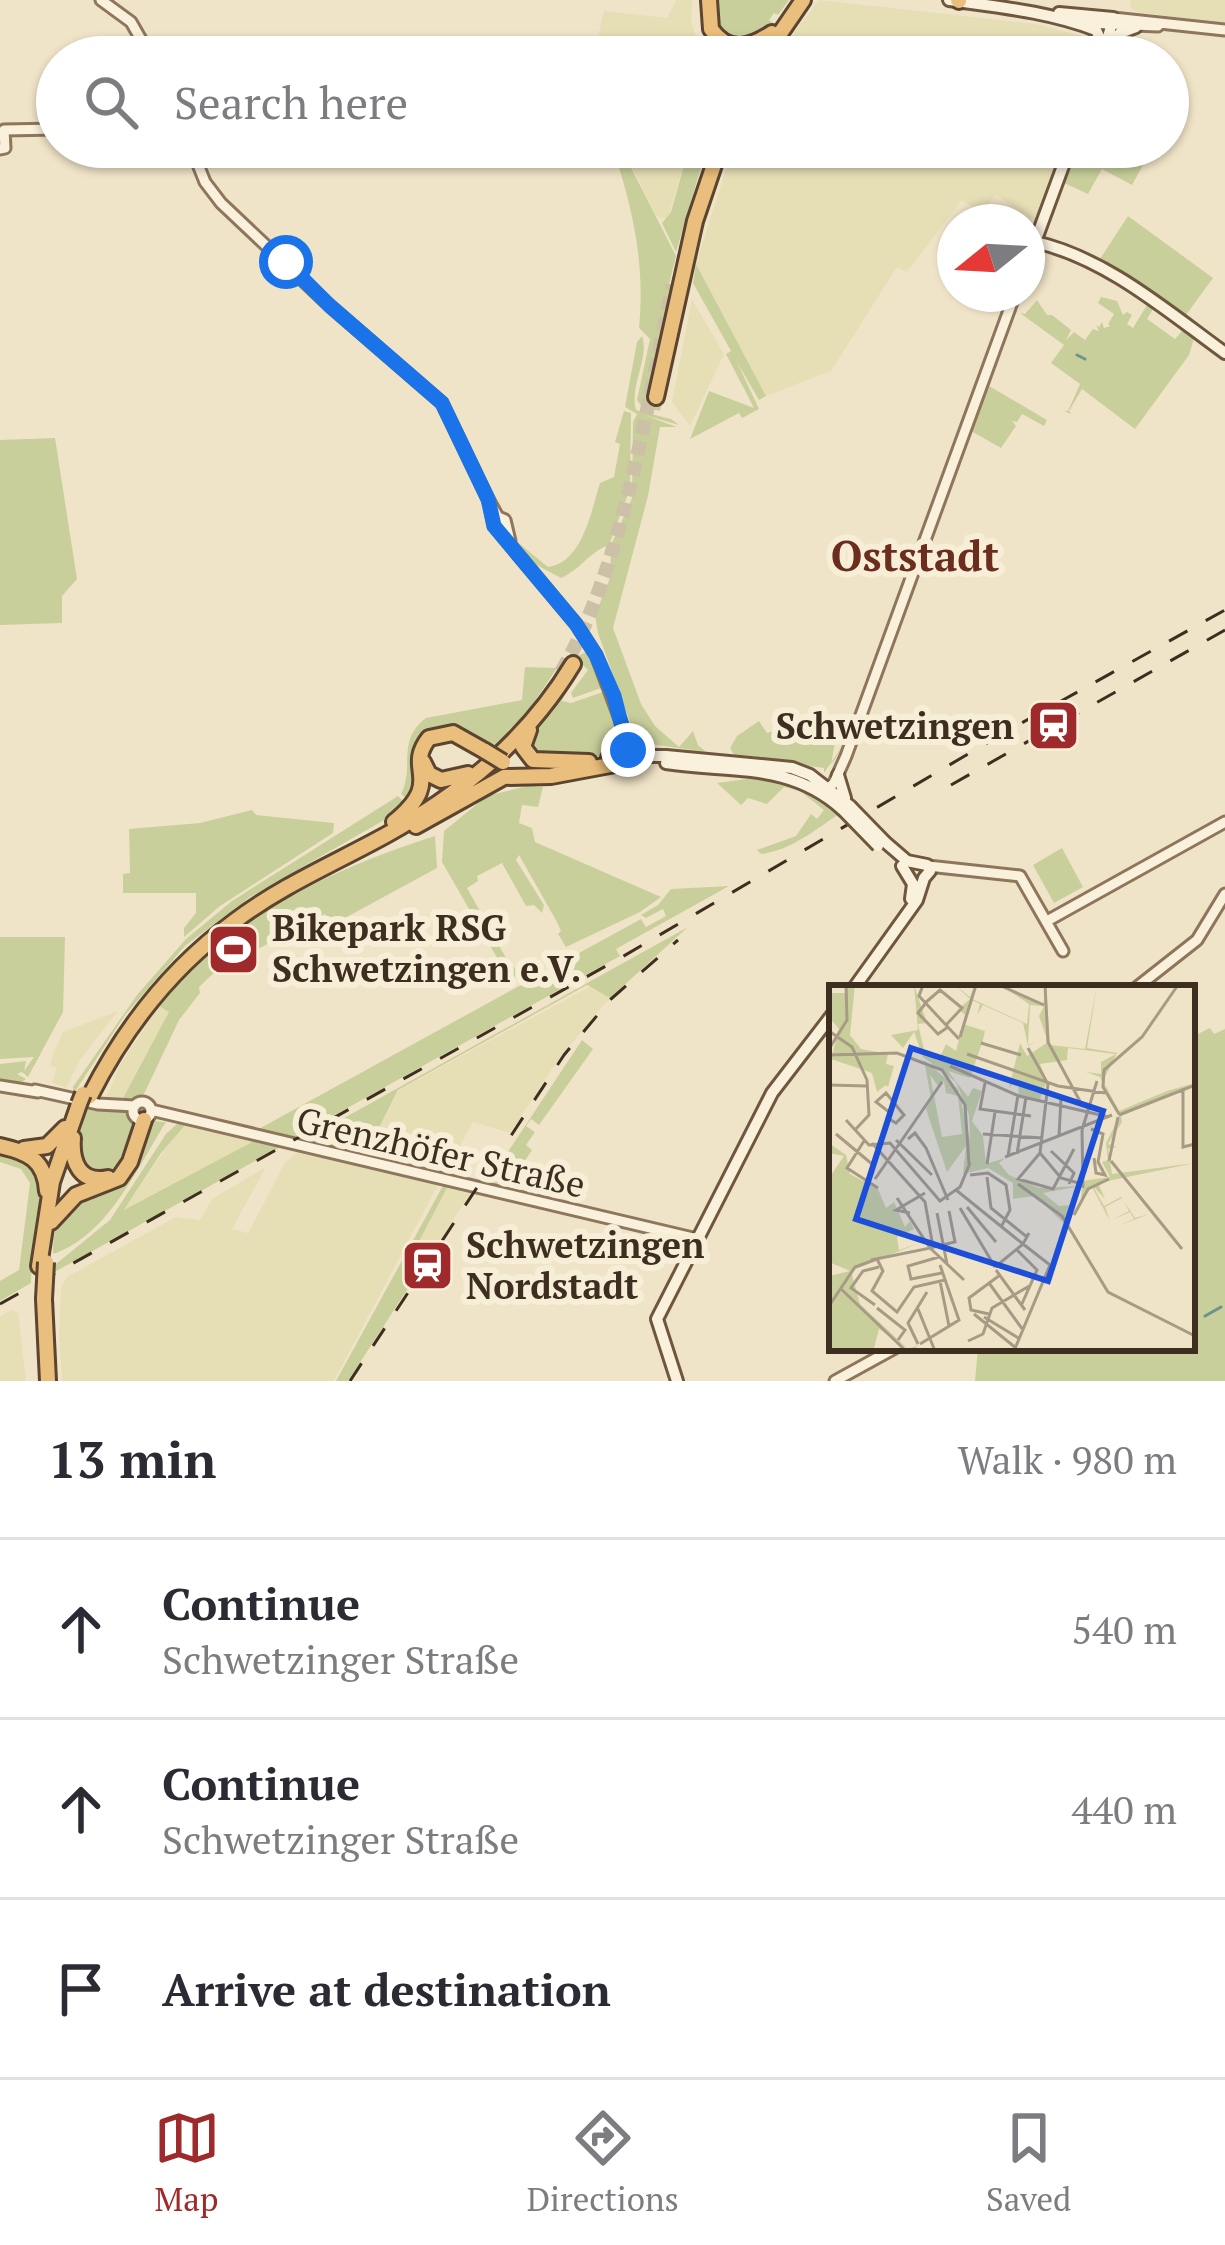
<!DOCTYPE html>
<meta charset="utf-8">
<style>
body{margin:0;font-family:"PT Serif",serif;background:#f7f7f7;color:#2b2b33}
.compass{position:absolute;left:937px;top:204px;width:108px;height:108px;border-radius:50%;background:#fff;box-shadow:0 3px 9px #0004;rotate:252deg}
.stop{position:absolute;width:36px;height:36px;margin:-27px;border:9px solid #1a73e8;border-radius:50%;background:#fff}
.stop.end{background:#1a73e8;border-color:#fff;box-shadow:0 3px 12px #0008}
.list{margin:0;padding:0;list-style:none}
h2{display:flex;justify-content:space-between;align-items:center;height:156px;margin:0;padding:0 48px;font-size:51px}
h2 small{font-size:39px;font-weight:400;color:#7c7c81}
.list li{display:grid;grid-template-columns:78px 1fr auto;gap:36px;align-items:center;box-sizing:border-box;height:180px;padding:0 48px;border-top:3px solid #e1e1e2}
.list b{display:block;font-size:45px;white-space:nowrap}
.list p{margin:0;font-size:39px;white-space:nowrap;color:#7c7c81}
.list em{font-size:39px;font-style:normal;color:#7c7c81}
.icon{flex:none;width:66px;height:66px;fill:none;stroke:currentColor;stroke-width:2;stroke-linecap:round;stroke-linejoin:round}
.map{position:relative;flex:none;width:1225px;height:1381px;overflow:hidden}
.search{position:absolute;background:#fff;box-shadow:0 3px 9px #0004;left:36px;right:36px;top:36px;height:132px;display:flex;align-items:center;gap:30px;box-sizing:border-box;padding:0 42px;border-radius:66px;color:#7c7c81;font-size:45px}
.sheet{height:696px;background:#fff}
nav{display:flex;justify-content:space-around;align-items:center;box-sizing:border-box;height:168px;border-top:3px solid #e1e1e2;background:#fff;font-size:33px;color:#7c7c81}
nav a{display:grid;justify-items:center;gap:6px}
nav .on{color:#9e2a2b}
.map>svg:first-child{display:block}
.farmland{fill:#e6deb5}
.green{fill:#c9cf9b}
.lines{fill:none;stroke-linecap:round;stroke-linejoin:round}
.stream{stroke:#6f938a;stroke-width:3}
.trunk-tunnel{stroke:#ccc0a6;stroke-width:14;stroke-dasharray:14 7;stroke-linecap:butt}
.tertiary-casing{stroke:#8d765c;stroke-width:15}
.secondary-casing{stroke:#6f573f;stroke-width:16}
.trunk-casing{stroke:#5b4430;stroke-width:20}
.tertiary{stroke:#faf1dc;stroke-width:9}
.secondary{stroke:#faf1dc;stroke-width:10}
.trunk{stroke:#eabe7c;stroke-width:14}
.rail{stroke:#3d2e20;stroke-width:3;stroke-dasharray:21 21;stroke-linecap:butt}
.secondary-bridge-casing{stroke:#6f573f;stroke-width:16;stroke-linecap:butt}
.trunk-bridge-casing{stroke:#5b4430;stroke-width:20;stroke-linecap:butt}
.secondary-bridge{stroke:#faf1dc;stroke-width:10}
.trunk-bridge{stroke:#eabe7c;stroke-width:14}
.route{stroke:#1a73e8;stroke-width:15}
.labels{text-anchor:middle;stroke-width:12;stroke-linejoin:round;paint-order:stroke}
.poi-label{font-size:36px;font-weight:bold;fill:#3d2e20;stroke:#f7eed8;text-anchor:start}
.street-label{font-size:36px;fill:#3d2e20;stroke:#f7eed8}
.quarter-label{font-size:42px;font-weight:bold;fill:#6b2e1e;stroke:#f7eed8}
.inset-road{fill:none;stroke:#a89b85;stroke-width:3}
.view{fill:#1d4ed8;fill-opacity:0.15;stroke:#1d4ed8;stroke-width:6}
.inset-edge{fill:none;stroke:#3d2e20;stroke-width:6}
</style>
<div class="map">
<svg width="1225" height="1381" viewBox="0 0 1225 1381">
<rect width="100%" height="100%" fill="#f0e4c8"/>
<path class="farmland" d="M 676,0 L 692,0 L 691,21 L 697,41 L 709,57 L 575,57 L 565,38 L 598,37 L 604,11 L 667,18 Z
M 819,0 L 1036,24 L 1082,36 L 1091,57 L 776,57 Z
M 1130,0 L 1225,0 L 1225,24 L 1138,12 L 1131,8 Z
M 622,147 L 689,147 L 668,217 L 662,219 L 655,214 Z
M 733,147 L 1066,147 L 1038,223 L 996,195 L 981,213 L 962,200 L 907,272 L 897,267 L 831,371 L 766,396 L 696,264 Z
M 692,299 L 724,354 L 690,426 L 672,402 Z
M 589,987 L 610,998 L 560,1057 L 510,1133 L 473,1122 L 445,1173 L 365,1156 L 399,1090 Z
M 159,1006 L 170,1011 L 122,1100 L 110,1099 L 107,1096 L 120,1065 Z
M 118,1011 L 80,1060 L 66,1088 L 52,1082 L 57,1068 L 50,1065 L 53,1054 L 63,1032 Z
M 186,1124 L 258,1139 L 123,1212 L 175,1134 Z
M 296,1153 L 438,1179 L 439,1183 L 334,1381 L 62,1381 L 59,1332 L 61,1287 L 67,1277 L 176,1217 L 200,1220 L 212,1199 L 266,1167 L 232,1229 L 248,1233 L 285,1163 Z
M 450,1182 L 474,1188 L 416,1276 L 404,1269 Z
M 12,1310 L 18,1313 L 26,1381 L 0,1381 L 0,1316 Z"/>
<path class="green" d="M 712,0 L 789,0 L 778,15 L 774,13 L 769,20 L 773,23 L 757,41 L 720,38 Z
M 611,147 L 622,150 L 676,256 L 669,284 L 675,287 L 687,267 L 723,147 L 730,147 L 699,242 L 660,411 L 642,407 L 637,400 L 650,339 L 639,328 C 645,267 634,213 615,155 L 617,152 Z
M 689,147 L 707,147 L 676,252 L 662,223 L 671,212 Z
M 1076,147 L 1153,147 L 1132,185 L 1102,169 L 1088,194 L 1062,182 Z
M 1128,216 L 1213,278 L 1186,315 L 1098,262 Z
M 696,264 L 766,396 L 759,400 L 737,362 L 759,409 L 742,418 L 739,413 L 690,439 L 709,391 L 754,408 L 726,354 L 731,351 L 693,283 Z
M 1101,297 L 1117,301 L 1123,315 L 1127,312 L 1132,315 L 1127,324 L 1133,328 L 1147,305 L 1153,309 L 1147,319 L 1175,339 L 1182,331 L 1155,310 L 1194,338 L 1189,355 L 1135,429 L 1082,389 L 1069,411 L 1071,414 L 1064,411 L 1068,411 L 1080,384 L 1051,363 L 1064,345 L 1020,313 L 1025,314 L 1037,300 L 1047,315 L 1052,315 L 1071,330 L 1066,340 L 1074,332 L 1085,340 L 1093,329 L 1099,331 L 1096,325 L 1099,327 L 1102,322 L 1104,328 L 1110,326 L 1108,324 L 1114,314 L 1098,303 Z
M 642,336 C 650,358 629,386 636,410 L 671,419 L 679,425 L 644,415 L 677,427 L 660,427 L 648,496 L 613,628 L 641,704 L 655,726 L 679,747 L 693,731 L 698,745 L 706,752 L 637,742 L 598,633 L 595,615 L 610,578 L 611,545 L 632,498 L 633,422 L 637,414 L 625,407 L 637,342 Z
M 989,386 L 1047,420 L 1044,426 L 1022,414 L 1017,422 L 1012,421 L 1016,426 L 1001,448 L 971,431 Z
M 624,411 L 631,413 L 630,489 L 609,545 C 589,552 580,570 561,578 L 531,562 L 515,540 L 548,567 C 583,562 591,511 600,483 L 614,477 L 620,444 L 615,442 Z
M 55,438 L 77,579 L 62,596 L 62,623 L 0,625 L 0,440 Z
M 586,652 L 593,656 L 604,687 L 573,698 L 571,693 L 588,670 L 579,661 L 564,672 L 557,668 L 522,720 L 489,750 L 459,733 L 426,737 L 413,804 L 401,794 C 415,768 396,740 426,718 L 522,700 L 525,667 L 555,668 Z
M 574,673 L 562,701 L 571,703 L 606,691 C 616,713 618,734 608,756 L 534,759 L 526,738 Z
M 759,721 L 767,733 C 791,726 799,735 823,721 L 830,734 L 829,739 L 836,737 L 831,764 C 838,757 841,746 847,739 L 824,773 L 824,768 L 735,756 L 730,748 L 737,736 Z
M 761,777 C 792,781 816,793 839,814 C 815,830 790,851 761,854 L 757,850 L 796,836 L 811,814 L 817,819 L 824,810 L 800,791 L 784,787 L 767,804 L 748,798 L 741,805 L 717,783 Z
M 527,786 L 543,787 L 538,807 L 522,805 L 519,823 L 532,828 L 535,842 L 661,897 L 640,912 L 566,947 L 558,934 L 561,931 L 557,922 L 519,855 L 516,860 L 544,905 L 542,913 L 534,905 L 526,906 L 502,863 L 477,876 L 478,881 L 467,888 L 506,958 L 518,972 L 518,979 L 511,982 L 442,862 L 444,831 L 487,796 Z
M 398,796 L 407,805 L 400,811 L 250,897 L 185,946 L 125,1015 L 74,1093 L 73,1087 L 137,995 L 186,939 L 232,901 Z
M 252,810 L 256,815 L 334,823 L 333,833 L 220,906 L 184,937 L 184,928 L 196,913 L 196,893 L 123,893 L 123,874 L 130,873 L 129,829 L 200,823 Z
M 435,836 L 437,868 L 332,925 L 325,914 L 237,960 L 221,973 L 216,971 L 199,987 L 200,993 L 179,1020 L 144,1094 L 122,1100 L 169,1012 L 159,1006 C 180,983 200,958 225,939 C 286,892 362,859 435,836 Z
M 1062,848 L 1083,887 L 1054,903 L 1033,865 Z
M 729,886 L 616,949 L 620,956 L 290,1140 L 255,1131 L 641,919 L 646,927 L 666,916 L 663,909 L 646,918 L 641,915 L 658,905 L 671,889 Z
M 688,927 L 610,998 L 587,985 L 398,1090 L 365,1156 L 299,1143 Z
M 0,937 L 65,937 L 63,1012 L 28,1077 L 22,1072 L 17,1074 L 26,1079 L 19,1084 L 0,1083 L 0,1064 L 26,1061 L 24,1071 L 34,1057 L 0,1059 Z
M 1210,1028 L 1214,1034 L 1225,1029 L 1225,1381 L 975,1381 L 978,1348 L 1192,1348 L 1192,1037 Z
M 582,1040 L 593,1049 L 539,1125 L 531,1119 L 526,1126 L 535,1132 L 526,1145 L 532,1150 L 506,1189 L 486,1185 Z
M 88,1106 L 129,1113 L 134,1121 L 123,1159 L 109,1175 L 87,1173 L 76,1148 Z
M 152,1121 L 166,1122 C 137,1168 108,1236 53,1254 C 55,1189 78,1215 110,1186 C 128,1169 133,1137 152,1121 Z
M 177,1124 L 186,1124 L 161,1153 L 124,1210 L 258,1139 L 284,1145 L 51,1274 L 51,1268 L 110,1220 L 166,1134 Z
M 0,1149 C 65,1164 31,1235 31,1283 L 0,1301 L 0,1281 L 19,1270 L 30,1183 L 21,1169 L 0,1162 Z
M 445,1182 L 450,1182 L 405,1268 L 416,1276 L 348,1381 L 336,1381 Z"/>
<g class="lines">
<path class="stream" d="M 1077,355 L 1085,359
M 1205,1316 L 1221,1307
M 1192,1323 L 1194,1322"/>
<path class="trunk-tunnel" d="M 561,672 C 625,563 645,409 673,285"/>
<defs>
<path id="tertiary" d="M 101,0 L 131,22 L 151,57
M 1113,18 L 1225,30
M 1085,23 L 1158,26
M 191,147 L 205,182 L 221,203 L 331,307 L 442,403 L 488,499 L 498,517 L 505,520 L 510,541
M 0,149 L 5,148 L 4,130 L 57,129
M 1027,264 L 1035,242
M 491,511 L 494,526 L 576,624 L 596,655 L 624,730 L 626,762
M 823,793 L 834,783 L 846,756 L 1015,294
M 928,866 L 1020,876 L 1063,951
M 1047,921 L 1225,822
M 1136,988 L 1197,940 L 1225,894
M 0,1086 L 38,1092
M 35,1090 L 98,1104 L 135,1106
M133 1111a9 9 0 1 1 18 0a9 9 0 1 1-18 0Z
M 151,1110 L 697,1239
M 835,1381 L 895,1348"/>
<path id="secondary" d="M 949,0 C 999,7 1050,12 1096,30 L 1103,45
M 1059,13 L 1113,18
M 1112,42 L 1120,33 L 1136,27
M 1103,57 L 1113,18
M 1070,147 L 1035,242 C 1106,258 1167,311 1225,353
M 624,756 L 666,756 L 792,768 L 810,775 L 850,806
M 666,763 C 732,773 791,762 843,810
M 838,775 L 845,798
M 885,842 L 907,861 L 927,865 L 930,871 L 924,878
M 902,866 L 913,884 L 911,899
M 854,988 L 917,900 L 924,878
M 677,1381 L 657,1319 L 772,1093 L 832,1015"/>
<path id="trunk" d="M 709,0 L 711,29 C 729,54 749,48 772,33
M 958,0 L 959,1
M 764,57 L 803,0
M 656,397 L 695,221 L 720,147
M 529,730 L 523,747 L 533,760 L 589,762
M 609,758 L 621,740
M 423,762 L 429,774 L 441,780 L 468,774
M 394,822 C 446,779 403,771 429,738 L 453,733 L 485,751
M 416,826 L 504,777 L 551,776 L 626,762
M 90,1096 C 125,1027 172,967 235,921 C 281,886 335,863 386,835 C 462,793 527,740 573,664
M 73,1138 C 71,1162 80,1184 108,1178
M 0,1146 C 28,1152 45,1160 47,1191
M 24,1149 L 47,1146 L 65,1128
M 51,1222 L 76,1195 L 119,1178 L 130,1162 L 144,1120
M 39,1266 L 52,1182 L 79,1104
M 44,1299 L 48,1381"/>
</defs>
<use href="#tertiary" class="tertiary-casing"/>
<use href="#secondary" class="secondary-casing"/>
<use href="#trunk" class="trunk-casing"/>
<use href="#tertiary" class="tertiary"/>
<use href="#secondary" class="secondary"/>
<use href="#trunk" class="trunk"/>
<path class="rail" d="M 951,785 L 1225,630
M 0,1304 L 622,957 L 1009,730 L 1225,610
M 350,1381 L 564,1055 L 611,999 L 678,940"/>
<defs>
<path id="secondary-bridge" d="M 850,806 L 885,842
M 843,810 L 878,846"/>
<path id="trunk-bridge" d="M 485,751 L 503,762
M 79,1104 L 83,1094
M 44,1299 L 46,1262"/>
</defs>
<use href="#secondary-bridge" class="secondary-bridge-casing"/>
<use href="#trunk-bridge" class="trunk-bridge-casing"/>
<use href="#secondary-bridge" class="secondary-bridge"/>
<use href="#trunk-bridge" class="trunk-bridge"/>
</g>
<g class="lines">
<path class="route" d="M 286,262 L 329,305 L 442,403 L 488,499 L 494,526 L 576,624 L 596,655 L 614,696 L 628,750"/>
</g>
<defs>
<symbol id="station-square" viewBox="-11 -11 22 22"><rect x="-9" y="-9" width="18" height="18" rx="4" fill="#9e2a2b" stroke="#f7eed8"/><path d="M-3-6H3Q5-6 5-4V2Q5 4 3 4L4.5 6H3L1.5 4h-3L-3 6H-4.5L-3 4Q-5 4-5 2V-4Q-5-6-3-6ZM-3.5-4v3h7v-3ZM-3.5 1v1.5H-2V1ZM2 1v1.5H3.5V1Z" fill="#fff"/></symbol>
<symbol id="stadium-square" viewBox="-11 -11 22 22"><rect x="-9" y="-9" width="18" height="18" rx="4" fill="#9e2a2b" stroke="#f7eed8"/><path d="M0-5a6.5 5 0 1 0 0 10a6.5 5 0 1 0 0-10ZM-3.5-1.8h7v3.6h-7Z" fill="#fff"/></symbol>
</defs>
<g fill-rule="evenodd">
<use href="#station-square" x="1024" y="696" width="59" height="59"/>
<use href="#stadium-square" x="204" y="920" width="59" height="59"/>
<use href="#station-square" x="398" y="1236" width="59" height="59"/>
</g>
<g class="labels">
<g class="poi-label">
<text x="1014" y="739" text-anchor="end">Schwetzingen</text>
<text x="272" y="941">Bikepark RSG<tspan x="272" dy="41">Schwetzingen e.V.</tspan></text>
<text x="466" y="1258">Schwetzingen<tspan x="466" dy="41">Nordstadt</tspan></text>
</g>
<g class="street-label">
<text transform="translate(441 1152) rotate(13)" y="13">Grenzhöfer Straße</text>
</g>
<g class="quarter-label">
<text x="915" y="571">Oststadt</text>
</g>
</g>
<g transform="translate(829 985)">
<rect width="366" height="366" fill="#f0e4c8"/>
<path d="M 18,0 L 26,0 L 21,50 L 32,64 L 59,69 L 57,79 L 65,81 L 59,102 L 89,135 L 57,100 L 48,107 L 43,88 L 2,74 L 10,44 L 0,32 L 0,8 L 16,8 ZM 85,0 L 98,38 L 89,39 L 95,65 L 109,76 L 117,59 L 127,66 L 136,30 L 129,24 L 141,14 L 126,0 L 141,12 L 146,0 L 143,14 L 198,39 L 200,19 L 171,0 L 214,20 L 217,0 L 221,60 L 256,64 L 268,0 L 258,63 L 288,68 L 274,96 L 290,126 L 338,106 L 366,98 L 292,130 L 293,137 L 279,159 L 288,162 L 279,164 L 283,189 L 366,178 L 269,198 L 276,214 L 264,201 L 275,221 L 292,212 L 306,233 L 320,229 L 286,242 L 305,234 L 301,227 L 283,235 L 300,226 L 293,213 L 276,222 L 281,236 L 263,202 L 252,217 L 253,196 L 281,192 L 273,177 L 279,175 L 277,158 L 290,132 L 271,92 L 257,87 L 272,89 L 272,77 L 287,69 L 239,63 L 238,75 L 211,79 L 218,96 L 211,114 L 190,110 L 188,94 L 180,103 L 191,58 L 198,71 L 219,57 L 210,31 L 215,21 L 201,20 L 199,60 L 207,57 L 199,61 L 194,38 L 154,20 L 148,30 L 151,19 L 142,15 L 134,39 L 156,46 L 154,55 L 141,93 L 119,86 L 139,112 L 144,103 L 153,106 L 143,136 L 154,151 L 157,179 L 176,173 L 170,178 L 180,190 L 210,203 L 252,201 L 214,208 L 230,221 L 244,220 L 240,238 L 216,215 L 231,230 L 238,241 L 206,211 L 184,214 L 184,198 L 159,183 L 134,189 L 137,161 L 118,187 L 97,124 L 102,114 L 95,75 L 129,104 L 141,155 L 140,130 L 127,97 L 94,72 L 85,47 L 74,63 L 62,50 L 89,45 ZM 101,90 L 110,102 L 106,109 L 115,96 L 117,108 L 129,111 L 133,149 L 113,152 ZM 0,158 L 17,170 L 21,189 L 49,204 L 57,223 L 65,217 L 76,242 L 81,236 L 85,244 L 68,252 L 70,265 L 90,258 L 22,286 L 31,319 L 79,364 L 90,360 L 82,366 L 50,344 L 45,363 L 0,366 L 0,291 L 21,286 L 0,277 L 0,193 L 15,171 L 0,168 Z" fill="#c9cf9b" fill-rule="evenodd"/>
<path class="inset-road" d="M 94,0 L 90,11 L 130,54M 170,0 L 215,20M 216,0 L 219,57 L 253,120M 96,18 L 111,5 L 133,23 L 117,40M 96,19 L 89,28 L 109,49 L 119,42M 0,46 L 23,62 L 38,95 L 40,130 L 26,145M 131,52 L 147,0M 152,58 L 192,70M 199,63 L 219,99 L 211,168 L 232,193 L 253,199M 0,64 L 18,35 L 17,0M 138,69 L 229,101 L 276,108M 0,70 L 68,68 L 113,85 L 136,120 L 140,179M 121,81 L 190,111 L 280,132M 156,98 L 151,124 L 202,131M 0,100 L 38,101M 354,103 L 354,162 L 366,159M 290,129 L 274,102 L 275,85 L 313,52 L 349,0M 290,130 L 366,100M 57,132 L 67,138 L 75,130 L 57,108 L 47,117 L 60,127M 17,135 L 40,160 L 61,158 L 111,216 L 131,202 L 141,178M 262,144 L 274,149 L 269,177 L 276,190 L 267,188 L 265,173M 253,145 L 254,203M 253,145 L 268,96M 7,149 L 43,179M 154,149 L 214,153M 230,151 L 232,113M 79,154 L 86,148 L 97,163 L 119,215M 67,155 L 103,190M 35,156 L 18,183 L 49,203M 43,158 L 96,217 L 104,262M 222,166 L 245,188 L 240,199M 211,168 L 189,194 L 224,204 L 245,164M 188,169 L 197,112M 179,171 L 189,110M 176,172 L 283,130M 280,176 L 289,132M 282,176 L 353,264M 158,179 L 166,127M 141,190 L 159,188 L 177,200 L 181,225 L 172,242M 158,192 L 162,223 L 198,252M 46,194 L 113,97M 189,199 L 233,231 L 279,307 L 366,351M 127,205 L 194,259 L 200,248M 68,213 L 101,263 L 126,257 L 120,226M 138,222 L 167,257M 131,223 L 166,282M 81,228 L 67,225 L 96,208M 108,228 L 118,279M 245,230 L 259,204 L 280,194M 188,265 L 208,285 L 192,321M 110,272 L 79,281 L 82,294 L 113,288M 48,274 L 54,286 L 43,306 L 68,327 L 85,302 L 116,295M 42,275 L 101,263 L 135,295M 166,282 L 194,259 L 221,280M 167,285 L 196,325M 111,296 L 120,341M 160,298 L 194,345M 11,303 L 77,366M 46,320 L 22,303 L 34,286 L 50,282M 0,321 L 26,282 L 48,274M 48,323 L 76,345 L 69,355M 89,324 L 106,366M 145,329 L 187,363M 160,329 L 142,325 L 140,313 L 171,290M 155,332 L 191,354M 139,356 L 154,349 L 163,323 L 202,300M 89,359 L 79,338 L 98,307M 91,359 L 130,335 L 111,280M 185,366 L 221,280"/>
<path class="view" d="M 82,63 L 274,126 L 219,296 L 27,234 Z"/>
<rect width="366" height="366" class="inset-edge"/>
</g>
</svg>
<svg class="compass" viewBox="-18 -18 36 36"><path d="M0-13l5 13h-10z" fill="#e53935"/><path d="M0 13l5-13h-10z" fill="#7c7c81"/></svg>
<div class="stop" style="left:286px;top:262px"></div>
<div class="stop end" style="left:628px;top:750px"></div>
<div class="search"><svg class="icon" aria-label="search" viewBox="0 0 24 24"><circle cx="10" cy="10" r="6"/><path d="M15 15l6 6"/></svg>Search here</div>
</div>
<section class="sheet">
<h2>13 min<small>Walk · 980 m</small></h2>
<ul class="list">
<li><svg class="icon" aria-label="ahead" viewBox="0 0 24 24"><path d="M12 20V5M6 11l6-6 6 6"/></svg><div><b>Continue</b><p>Schwetzinger Straße</p></div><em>540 m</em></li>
<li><svg class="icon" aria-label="ahead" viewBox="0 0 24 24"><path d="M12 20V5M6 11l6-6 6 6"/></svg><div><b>Continue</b><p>Schwetzinger Straße</p></div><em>440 m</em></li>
<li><svg class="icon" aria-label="arrive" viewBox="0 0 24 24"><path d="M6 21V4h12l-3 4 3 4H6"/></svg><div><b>Arrive at destination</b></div></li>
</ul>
</section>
<nav>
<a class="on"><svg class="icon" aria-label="map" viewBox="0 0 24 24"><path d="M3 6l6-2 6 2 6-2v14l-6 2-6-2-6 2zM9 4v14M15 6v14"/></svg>Map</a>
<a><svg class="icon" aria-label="directions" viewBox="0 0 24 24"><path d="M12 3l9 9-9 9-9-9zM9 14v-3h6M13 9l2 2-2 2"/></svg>Directions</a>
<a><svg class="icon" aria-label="saved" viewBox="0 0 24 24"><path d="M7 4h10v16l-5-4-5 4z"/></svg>Saved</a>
</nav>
